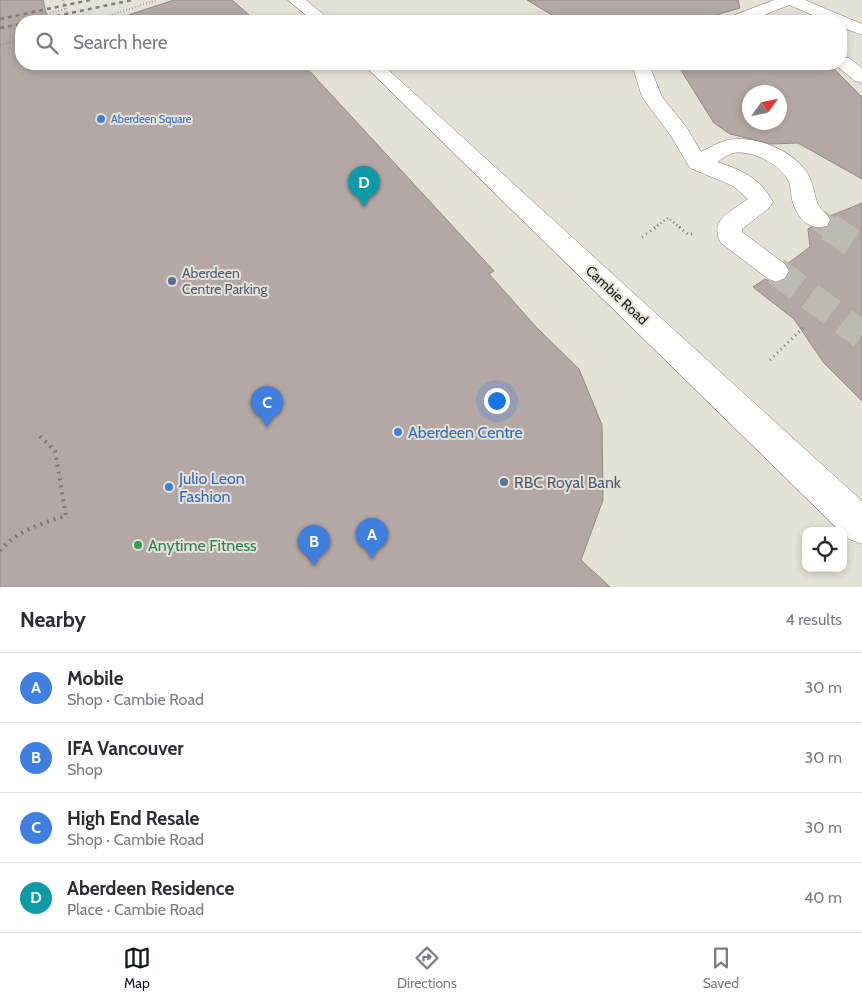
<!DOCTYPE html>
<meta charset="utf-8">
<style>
body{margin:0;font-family:Cabin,sans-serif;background:#f2f2f3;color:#2b2b33}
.controls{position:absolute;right:15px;bottom:15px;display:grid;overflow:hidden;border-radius:10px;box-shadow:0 2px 8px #0003}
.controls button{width:45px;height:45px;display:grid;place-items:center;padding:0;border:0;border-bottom:1px solid #e1e1e2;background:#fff;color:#2b2b33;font:25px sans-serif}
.compass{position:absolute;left:742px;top:85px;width:45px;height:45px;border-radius:50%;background:#fff;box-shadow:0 2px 8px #0003;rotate:57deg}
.you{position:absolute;left:496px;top:400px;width:18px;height:18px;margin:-12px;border:4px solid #fff;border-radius:50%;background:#1a73e8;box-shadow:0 0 0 8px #1a73e833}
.badge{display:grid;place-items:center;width:32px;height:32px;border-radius:50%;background:#111827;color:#fff;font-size:16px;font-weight:700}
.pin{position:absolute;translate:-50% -41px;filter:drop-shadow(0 1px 2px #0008)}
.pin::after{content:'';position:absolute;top:26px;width:18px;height:15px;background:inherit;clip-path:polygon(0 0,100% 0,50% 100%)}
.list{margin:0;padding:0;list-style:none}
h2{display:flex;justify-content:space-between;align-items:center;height:65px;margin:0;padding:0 20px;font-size:21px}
h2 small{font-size:16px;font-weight:400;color:#7c7c81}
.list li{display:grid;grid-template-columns:32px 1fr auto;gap:15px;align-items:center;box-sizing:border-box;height:70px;padding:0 20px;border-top:1px solid #e1e1e2}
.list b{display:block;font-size:19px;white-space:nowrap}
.list p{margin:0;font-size:16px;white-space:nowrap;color:#7c7c81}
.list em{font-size:16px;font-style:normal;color:#7c7c81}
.icon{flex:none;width:28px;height:28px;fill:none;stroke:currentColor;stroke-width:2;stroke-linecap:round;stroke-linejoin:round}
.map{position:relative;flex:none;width:862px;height:587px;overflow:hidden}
.search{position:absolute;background:#fff;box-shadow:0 2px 8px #0003;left:15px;right:15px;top:15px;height:55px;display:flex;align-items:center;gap:12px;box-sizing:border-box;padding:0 18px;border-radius:20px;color:#7c7c81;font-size:19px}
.sheet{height:345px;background:#fff}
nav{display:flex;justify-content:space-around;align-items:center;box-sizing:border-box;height:70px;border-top:1px solid #e1e1e2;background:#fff;font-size:14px;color:#7c7c81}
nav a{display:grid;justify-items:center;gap:2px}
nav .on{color:#111827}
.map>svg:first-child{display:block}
.building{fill:#b4a8a6;stroke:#948986;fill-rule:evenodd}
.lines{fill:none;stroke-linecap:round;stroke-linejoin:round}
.minor-tunnel-far1{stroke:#bdbab1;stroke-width:22;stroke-dasharray:22 11;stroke-linecap:butt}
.minor-tunnel{stroke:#bdbab1;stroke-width:28;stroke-dasharray:28 14;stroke-linecap:butt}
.minor-casing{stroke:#827f76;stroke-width:1}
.major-casing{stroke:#827f76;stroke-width:1}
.path-far3{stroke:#7b7972;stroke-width:2;stroke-dasharray:0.5 2.5;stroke-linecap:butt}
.path-far2{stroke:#7b7972;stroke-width:2.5;stroke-dasharray:1 3;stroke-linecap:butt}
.path-far1{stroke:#7b7972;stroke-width:3;stroke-dasharray:1 4;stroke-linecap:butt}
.path{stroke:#7b7972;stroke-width:4;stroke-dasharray:2 5;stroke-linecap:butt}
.minor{fill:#fff;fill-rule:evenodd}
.major{fill:#fff;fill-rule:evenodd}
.rail{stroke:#807e77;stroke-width:2.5;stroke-dasharray:4 4;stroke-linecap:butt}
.shop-dot{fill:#3f7fe0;stroke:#e4e1d6;stroke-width:2}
.service-dot{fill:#5c6f8a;stroke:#e4e1d6;stroke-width:2}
.leisure-dot{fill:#2e9e5b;stroke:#e4e1d6;stroke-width:2}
.labels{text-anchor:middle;stroke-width:4;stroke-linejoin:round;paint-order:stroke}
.far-shop-label{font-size:11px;fill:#366cbe;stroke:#e4e1d6;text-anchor:start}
.service-label{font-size:14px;fill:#4e5e75;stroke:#e4e1d6;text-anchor:start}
.street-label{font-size:14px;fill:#201e1b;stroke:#e4e1d6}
.near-shop-label{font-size:16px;fill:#366cbe;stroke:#e4e1d6;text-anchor:start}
.near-service-label{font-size:16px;fill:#4e5e75;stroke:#e4e1d6;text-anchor:start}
.near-leisure-label{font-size:16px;fill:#27864d;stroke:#e4e1d6;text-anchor:start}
</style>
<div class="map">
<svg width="862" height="587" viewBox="0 0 862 587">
<rect width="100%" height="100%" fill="#e4e1d6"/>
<path class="building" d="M 0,0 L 43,0 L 48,21 L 21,21 L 21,64 L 303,64 L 494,271 L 489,274 L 537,328 L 579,369 L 602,425 L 603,500 L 581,560 L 610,587 L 0,587 Z
M 174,0 L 232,0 L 256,21 L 110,21 Z
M 527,0 L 738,0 L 740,8 L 696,21 L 562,21 Z
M 677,64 L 829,64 L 862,97 L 862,179 L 798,143 L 771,144 L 730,134 L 714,123 ZM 750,92 L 780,92 L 780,122 L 750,122 Z
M 862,203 L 862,401 L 824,363 L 794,319 L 753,287 L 765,279 L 775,284 L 786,280 L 791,272 L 787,264 L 810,247 L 808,229 L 811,227 L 827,228 L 832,221 L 830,216 Z"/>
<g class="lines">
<path class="minor-tunnel-far1" d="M 818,220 L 830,228"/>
<path class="minor-tunnel" d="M 829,227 L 862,249
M 776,271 L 862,335"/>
<defs>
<path id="minor" d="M 774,0 L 805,0 L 862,24 L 862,35 L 841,27 L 841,21 L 827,21 L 789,5 L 750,21 L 728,21 L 730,17 Z
M 841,57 L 849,58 L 862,68 L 862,83 L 855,81 L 837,66 L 835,64 L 841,64 Z
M 643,65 L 650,67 L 662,97 L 687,128 L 701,152 C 712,146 724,139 737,139 C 760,138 792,151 805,170 C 813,180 813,190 817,202 C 819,209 827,213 830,220 L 827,226 C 810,231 798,219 793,203 C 790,194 792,184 786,177 C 777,163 751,150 734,153 C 728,154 722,159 717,162 C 741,169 761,179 773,202 L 769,208 L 742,229 L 742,232 L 785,264 L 789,271 L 785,278 L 776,282 L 767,278 L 721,243 C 708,220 732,211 748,199 L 733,186 L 690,168 L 671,136 L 642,97 L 634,71 L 636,67 Z"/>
<path id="major" d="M 288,0 L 306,0 L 331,21 L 313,21 Z
M 363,64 L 382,64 L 862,501 L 862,544 L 849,539 L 843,533 L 843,531 L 840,531 Z"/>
</defs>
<use href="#minor" class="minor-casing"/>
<use href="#major" class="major-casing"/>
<path class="path-far3" d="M 63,0 L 68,17 L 74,21
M 47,14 L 65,9
M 92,21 L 157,0
M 0,45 L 21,40"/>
<path class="path-far2" d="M 654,228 L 668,218 L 681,228"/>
<path class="path-far1" d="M 679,227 L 689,235 L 695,233
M 642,237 L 656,227
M 770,360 L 804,327"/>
<path class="path" d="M 0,551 C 16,531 42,523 66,516 L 55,451 L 39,435"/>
<use href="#minor" class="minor"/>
<use href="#major" class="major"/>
<path class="rail" d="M 0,19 L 90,0
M 33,21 L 132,0
M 0,28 L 21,24"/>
</g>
<g class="shop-dot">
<circle cx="101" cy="119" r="5"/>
<circle cx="398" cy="432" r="5"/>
<circle cx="169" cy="487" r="5"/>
</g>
<g class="service-dot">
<circle cx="172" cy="281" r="5"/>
<circle cx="504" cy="482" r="5"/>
</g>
<circle class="leisure-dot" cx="138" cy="545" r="5"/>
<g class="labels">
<g class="far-shop-label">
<text x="111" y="123">Aberdeen Square</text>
</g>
<g class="service-label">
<text x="182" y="278">Aberdeen<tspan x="182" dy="16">Centre Parking</tspan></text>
</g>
<g class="street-label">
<text transform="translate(617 295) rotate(43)" y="5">Cambie Road</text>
</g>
<g class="near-shop-label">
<text x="408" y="438">Aberdeen Centre</text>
<text x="179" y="484">Julio Leon<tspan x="179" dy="18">Fashion</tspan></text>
</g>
<g class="near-service-label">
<text x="514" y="488">RBC Royal Bank</text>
</g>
<g class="near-leisure-label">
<text x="148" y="551">Anytime Fitness</text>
</g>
</g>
</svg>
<div class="controls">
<button><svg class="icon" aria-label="locate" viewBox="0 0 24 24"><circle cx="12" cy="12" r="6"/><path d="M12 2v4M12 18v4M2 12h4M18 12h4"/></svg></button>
</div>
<svg class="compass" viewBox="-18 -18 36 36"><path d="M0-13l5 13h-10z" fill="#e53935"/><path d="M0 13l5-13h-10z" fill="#7c7c81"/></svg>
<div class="you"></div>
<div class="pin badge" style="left:372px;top:559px;background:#3f7fe0">A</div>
<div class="pin badge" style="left:314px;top:566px;background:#3f7fe0">B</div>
<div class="pin badge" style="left:267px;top:427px;background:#3f7fe0">C</div>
<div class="pin badge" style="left:364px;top:207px;background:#0f9aa8">D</div>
<div class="search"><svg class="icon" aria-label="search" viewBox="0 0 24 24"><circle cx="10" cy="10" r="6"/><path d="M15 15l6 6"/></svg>Search here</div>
</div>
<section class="sheet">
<h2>Nearby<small>4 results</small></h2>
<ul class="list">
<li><span class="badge" style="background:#3f7fe0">A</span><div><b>Mobile</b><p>Shop · Cambie Road</p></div><em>30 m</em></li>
<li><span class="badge" style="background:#3f7fe0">B</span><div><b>IFA Vancouver</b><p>Shop</p></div><em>30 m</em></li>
<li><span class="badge" style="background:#3f7fe0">C</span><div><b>High End Resale</b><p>Shop · Cambie Road</p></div><em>30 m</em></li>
<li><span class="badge" style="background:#0f9aa8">D</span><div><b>Aberdeen Residence</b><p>Place · Cambie Road</p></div><em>40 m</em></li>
</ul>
</section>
<nav>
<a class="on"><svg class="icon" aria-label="map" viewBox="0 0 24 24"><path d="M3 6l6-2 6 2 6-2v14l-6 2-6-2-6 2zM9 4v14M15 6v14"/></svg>Map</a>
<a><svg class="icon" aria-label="directions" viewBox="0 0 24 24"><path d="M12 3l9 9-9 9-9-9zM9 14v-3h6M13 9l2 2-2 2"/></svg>Directions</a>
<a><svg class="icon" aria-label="saved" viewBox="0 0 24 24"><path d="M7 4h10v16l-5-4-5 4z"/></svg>Saved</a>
</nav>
